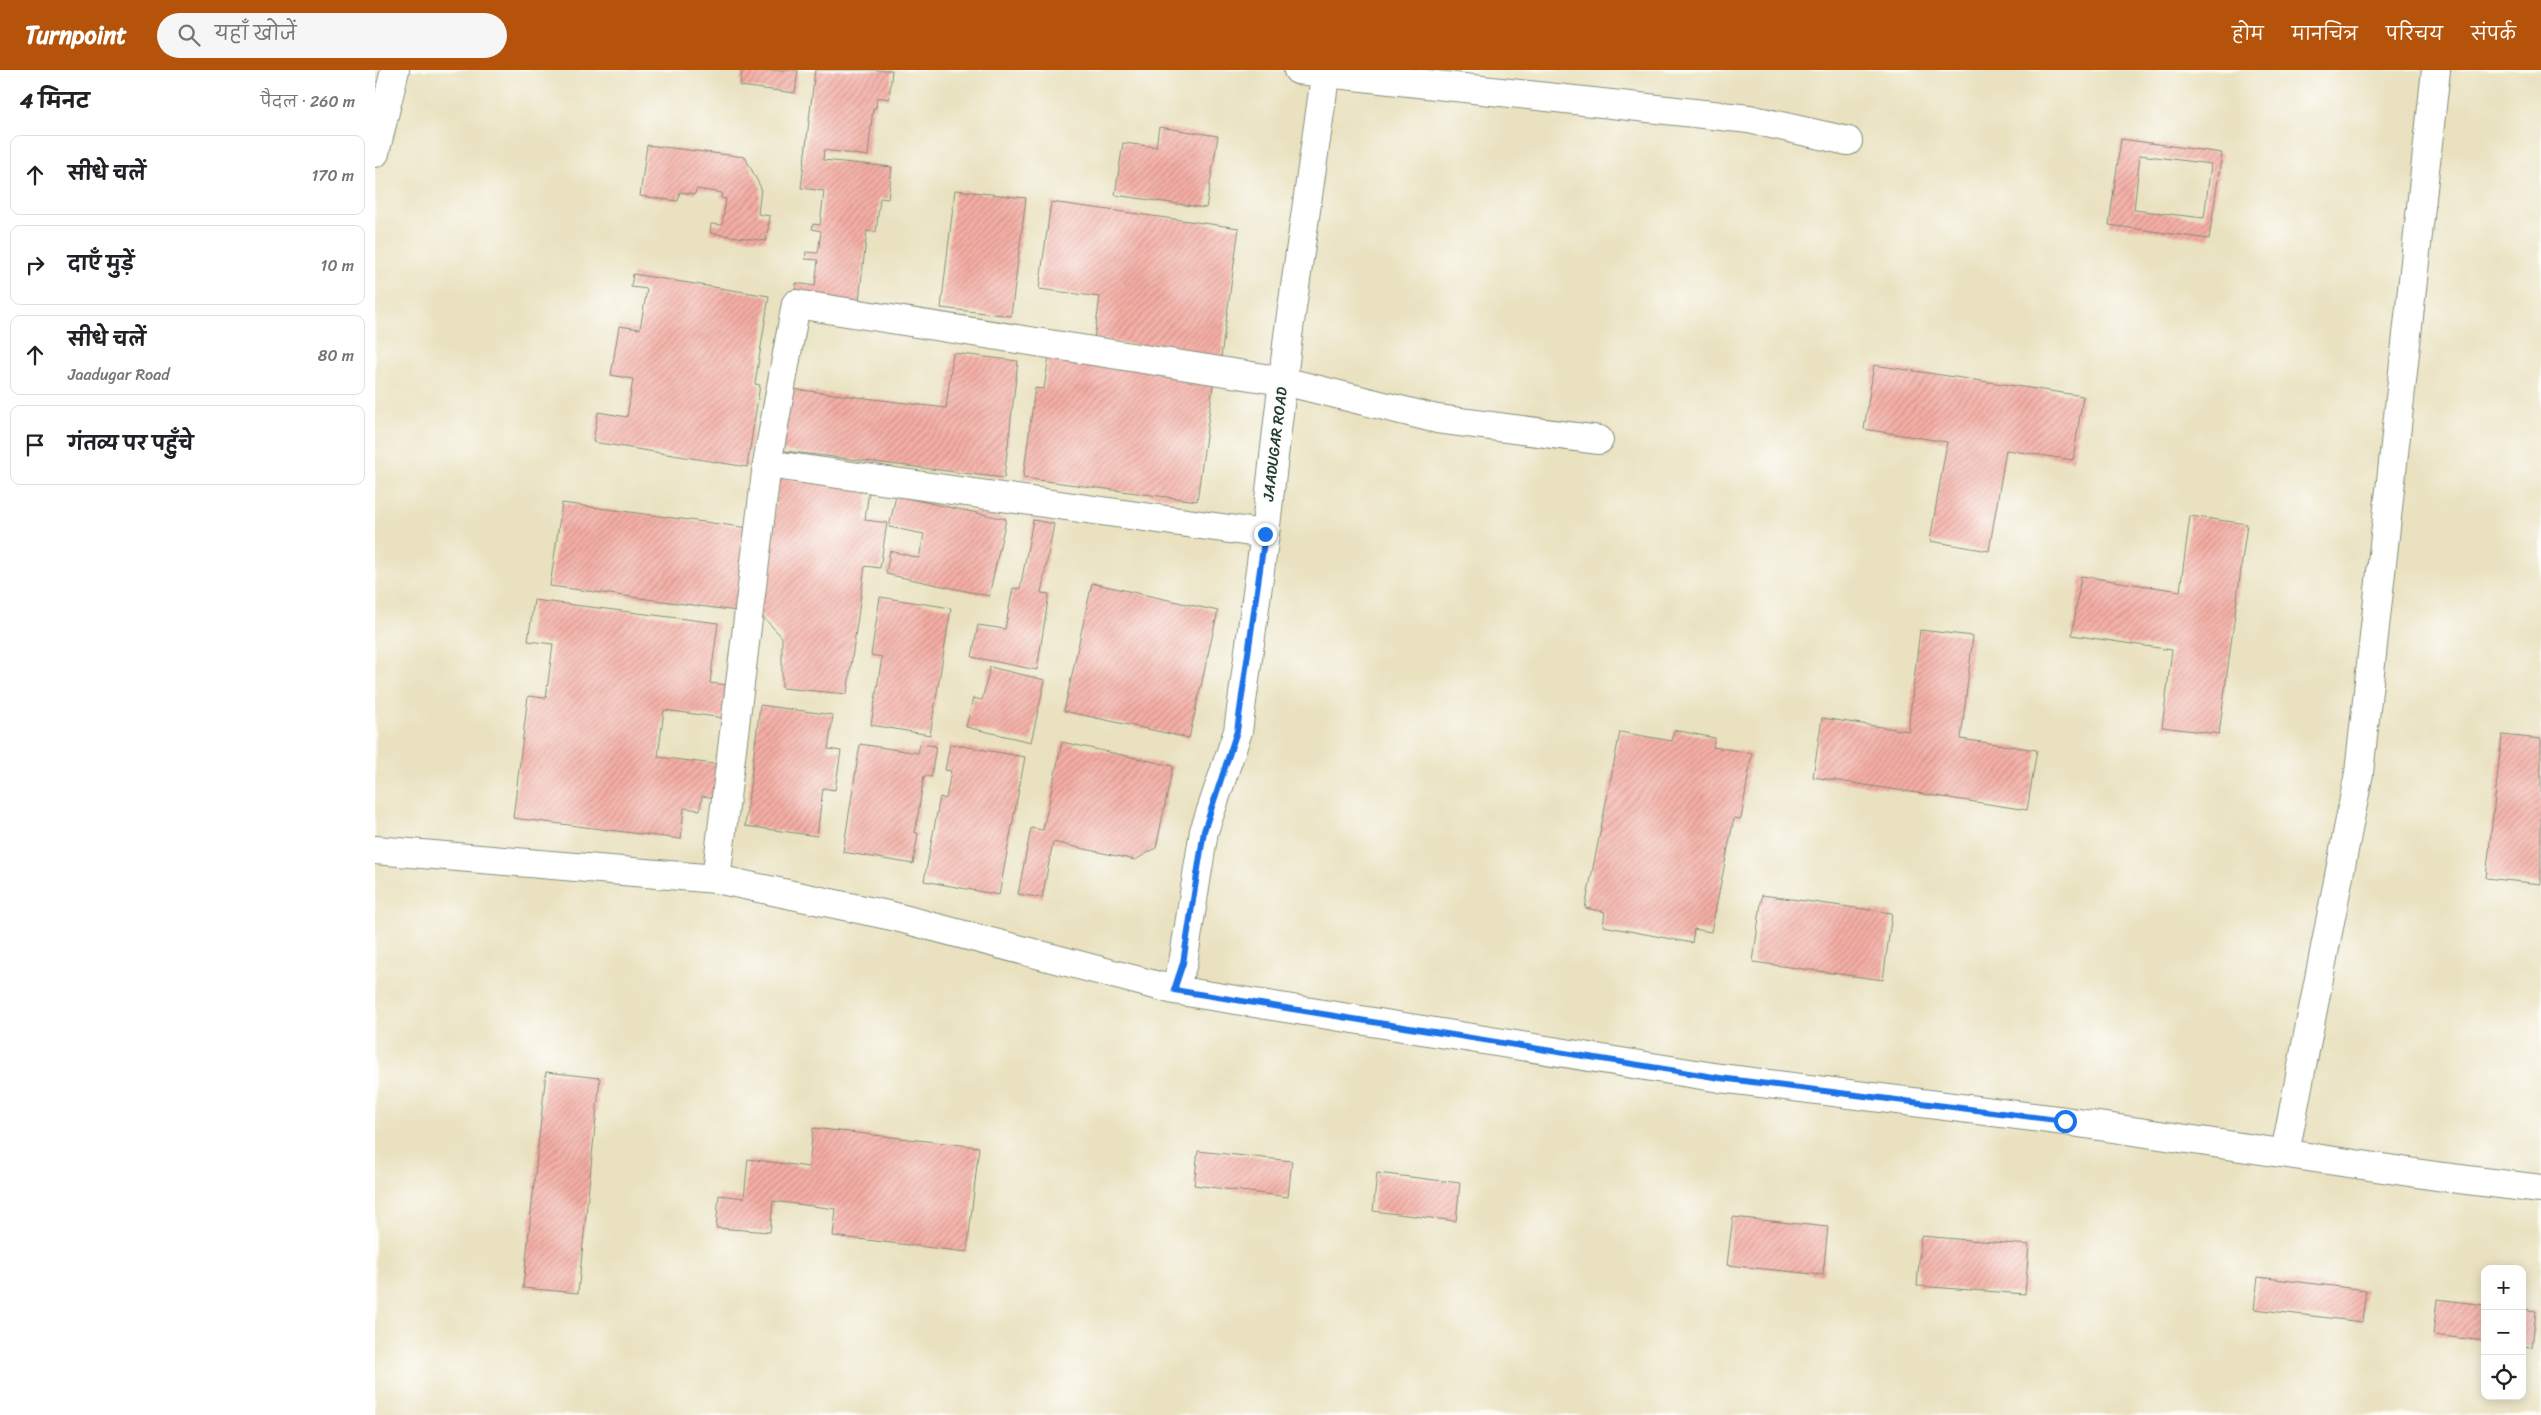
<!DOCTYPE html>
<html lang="hi">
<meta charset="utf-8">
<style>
body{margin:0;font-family:Sriracha,"Playpen Sans Deva",sans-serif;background:#f6f6f6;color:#202124}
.controls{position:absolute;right:15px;bottom:15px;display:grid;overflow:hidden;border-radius:10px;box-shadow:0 2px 12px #0003}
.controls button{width:45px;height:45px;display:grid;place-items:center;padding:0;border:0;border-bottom:1px solid #e0e0e0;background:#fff;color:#202124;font:25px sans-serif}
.stop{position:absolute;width:15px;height:15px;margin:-11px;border:4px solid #1a73e8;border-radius:50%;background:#fff}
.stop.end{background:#1a73e8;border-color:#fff;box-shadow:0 1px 5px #0008}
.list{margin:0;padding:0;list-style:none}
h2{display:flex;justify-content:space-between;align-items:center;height:65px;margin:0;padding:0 20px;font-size:21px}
h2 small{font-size:16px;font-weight:400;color:#757577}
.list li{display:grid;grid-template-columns:32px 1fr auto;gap:15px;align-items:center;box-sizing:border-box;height:80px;margin:0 10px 10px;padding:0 10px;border:1px solid #e0e0e0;border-radius:10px}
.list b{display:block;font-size:19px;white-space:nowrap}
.list p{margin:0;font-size:16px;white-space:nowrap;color:#757577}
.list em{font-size:16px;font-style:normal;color:#757577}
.icon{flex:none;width:28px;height:28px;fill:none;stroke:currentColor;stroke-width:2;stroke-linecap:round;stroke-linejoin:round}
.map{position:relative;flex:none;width:2166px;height:1345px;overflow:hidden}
header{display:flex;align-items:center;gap:30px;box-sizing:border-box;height:70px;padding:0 25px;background:#b45309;color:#fff}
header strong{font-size:24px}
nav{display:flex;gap:28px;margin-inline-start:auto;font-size:18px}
.search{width:350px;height:45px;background:#f6f6f6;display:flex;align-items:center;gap:12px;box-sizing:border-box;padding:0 18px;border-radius:28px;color:#757577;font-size:19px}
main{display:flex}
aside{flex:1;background:#fff}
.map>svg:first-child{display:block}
.building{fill:url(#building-hatch);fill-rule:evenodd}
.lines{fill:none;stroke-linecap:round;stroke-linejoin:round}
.minor-casing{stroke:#848f7a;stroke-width:30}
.minor{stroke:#fff;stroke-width:28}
.route{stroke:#1a73e8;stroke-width:6}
.labels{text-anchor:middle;stroke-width:4;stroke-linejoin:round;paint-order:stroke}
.street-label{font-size:15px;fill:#1f3d34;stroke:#fdfcf7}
</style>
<header>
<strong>Turnpoint</strong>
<div class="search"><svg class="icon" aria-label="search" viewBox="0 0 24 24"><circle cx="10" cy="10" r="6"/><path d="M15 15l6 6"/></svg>यहाँ खोजें</div>
<nav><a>होम</a><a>मानचित्र</a><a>परिचय</a><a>संपर्क</a></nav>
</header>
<main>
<aside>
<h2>4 मिनट<small>पैदल · 260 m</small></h2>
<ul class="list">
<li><svg class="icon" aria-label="ahead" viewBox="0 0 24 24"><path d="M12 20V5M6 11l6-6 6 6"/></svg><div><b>सीधे चलें</b></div><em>170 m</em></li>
<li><svg class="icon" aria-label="right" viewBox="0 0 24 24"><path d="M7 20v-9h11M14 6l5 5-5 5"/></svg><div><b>दाएँ मुड़ें</b></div><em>10 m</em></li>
<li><svg class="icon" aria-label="ahead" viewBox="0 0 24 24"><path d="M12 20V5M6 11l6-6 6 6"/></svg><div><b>सीधे चलें</b><p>Jaadugar Road</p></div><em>80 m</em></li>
<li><svg class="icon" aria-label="arrive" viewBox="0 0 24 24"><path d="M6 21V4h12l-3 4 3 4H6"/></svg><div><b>गंतव्य पर पहुँचे</b></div></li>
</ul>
</aside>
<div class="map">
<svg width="2166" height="1345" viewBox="0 0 2166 1345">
<defs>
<pattern id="building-hatch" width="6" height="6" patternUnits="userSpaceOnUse" patternTransform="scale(1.25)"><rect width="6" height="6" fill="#f5aea5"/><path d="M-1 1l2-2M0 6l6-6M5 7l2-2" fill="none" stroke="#c68f87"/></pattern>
</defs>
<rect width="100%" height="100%" fill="#fdfcf7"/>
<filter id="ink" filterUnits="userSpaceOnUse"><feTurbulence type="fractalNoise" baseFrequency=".02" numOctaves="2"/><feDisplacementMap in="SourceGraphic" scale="10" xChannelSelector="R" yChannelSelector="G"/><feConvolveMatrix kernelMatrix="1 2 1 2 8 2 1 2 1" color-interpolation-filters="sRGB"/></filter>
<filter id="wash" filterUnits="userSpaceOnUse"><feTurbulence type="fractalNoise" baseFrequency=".0096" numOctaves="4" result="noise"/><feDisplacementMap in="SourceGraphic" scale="20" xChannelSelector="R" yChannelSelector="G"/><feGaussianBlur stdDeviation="1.12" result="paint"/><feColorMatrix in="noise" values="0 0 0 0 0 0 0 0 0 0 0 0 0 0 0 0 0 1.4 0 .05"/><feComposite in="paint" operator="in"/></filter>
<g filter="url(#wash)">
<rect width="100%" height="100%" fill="#e9e1bf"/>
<g id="blocks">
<path class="building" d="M 367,0 L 423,0 L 420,23 L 365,16 Z
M 440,0 L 517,0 L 514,29 L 502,27 L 501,38 L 498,38 L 493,86 L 449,80 L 448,90 L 517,97 L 513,129 L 505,128 L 501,162 L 492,161 L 483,239 L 420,224 L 421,213 L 440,216 L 443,190 L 430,189 L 431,182 L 443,183 L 446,161 L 437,159 L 438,154 L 445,155 L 449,121 L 426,118 Z
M 784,57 L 843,66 L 831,138 L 740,125 L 748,73 L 781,77 Z
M 1746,69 L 1847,83 L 1834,169 L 1734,155 ZM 1765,85 L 1836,94 L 1829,148 L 1759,140 Z
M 272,75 L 370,87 L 386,118 L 383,144 L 395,146 L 391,171 L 335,163 L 336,154 L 347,155 L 351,129 L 346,128 L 347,123 L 321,119 L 320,124 L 305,122 L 303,131 L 265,126 Z
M 580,120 L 651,128 L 636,246 L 566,238 Z
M 676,132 L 864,158 L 846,287 L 719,269 L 725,227 L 664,219 Z
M 258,204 L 394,226 L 380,314 L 385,315 L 372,397 L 218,372 L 223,342 L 252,347 L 258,309 L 236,305 L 244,256 L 265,259 L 272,219 L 256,217 Z
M 578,283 L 643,291 L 629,408 L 402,380 L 410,318 L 571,338 Z
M 674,286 L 839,308 L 822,431 L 648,408 L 660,318 L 669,319 Z
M 1499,295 L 1708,326 L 1698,390 L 1631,380 L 1614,481 L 1555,471 L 1572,372 L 1489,359 Z
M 404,408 L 494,420 L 490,450 L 512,453 L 505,498 L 490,496 L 472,624 L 407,618 L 407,567 L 384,543 Z
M 521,426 L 631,449 L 614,526 L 511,504 L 515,481 L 544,488 L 549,464 L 514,457 Z
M 187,433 L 374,458 L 362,541 L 175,516 Z
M 1815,446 L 1872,454 L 1844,664 L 1787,657 L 1797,580 L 1697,565 L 1706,506 L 1805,521 Z
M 658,450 L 679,454 L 666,523 L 674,524 L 662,600 L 597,587 L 603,555 L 630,559 L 638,518 L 645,519 Z
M 717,513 L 843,541 L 814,668 L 689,641 Z
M 505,527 L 576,538 L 555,665 L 496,655 L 507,587 L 496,585 Z
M 159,530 L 343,553 L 335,613 L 353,615 L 349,648 L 289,640 L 283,687 L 347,695 L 342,728 L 327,726 L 325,740 L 309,738 L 306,769 L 138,748 L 153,626 L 171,628 L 178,574 L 153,571 Z
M 1545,560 L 1598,566 L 1586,669 L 1662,680 L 1652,740 L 1438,707 L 1447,648 L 1533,661 Z
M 615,597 L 670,610 L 656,672 L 591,657 L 598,628 L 607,630 Z
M 385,635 L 458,645 L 453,679 L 466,681 L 460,720 L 448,718 L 442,766 L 370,756 Z
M 1299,660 L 1340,668 L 1338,677 L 1377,683 L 1366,749 L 1359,748 L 1336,862 L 1319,859 L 1317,873 L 1228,856 L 1230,842 L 1210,838 L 1245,662 L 1297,671 Z
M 2127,665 L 2166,669 L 2166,814 L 2111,808 Z
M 687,672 L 798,696 L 781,778 L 760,790 L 678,772 L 667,828 L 643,824 L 656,758 L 668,760 Z
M 485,674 L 543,683 L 545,674 L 561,676 L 556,707 L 549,706 L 540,763 L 543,763 L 538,794 L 468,782 Z
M 575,674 L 650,687 L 624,825 L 549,811 L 565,727 L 571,729 L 576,701 L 570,700 Z
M 1387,825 L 1517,843 L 1508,910 L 1378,892 Z
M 171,1002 L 225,1008 L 203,1223 L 148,1218 Z
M 438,1058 L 604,1077 L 592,1182 L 458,1166 L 461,1139 L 398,1131 L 395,1162 L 341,1158 L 344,1125 L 369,1128 L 373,1089 L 434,1097 Z
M 823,1081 L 917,1091 L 913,1127 L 819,1115 Z
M 1002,1103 L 1085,1113 L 1081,1151 L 998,1141 Z
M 1358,1147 L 1453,1157 L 1448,1205 L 1352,1195 Z
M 1546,1166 L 1654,1175 L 1650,1224 L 1542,1216 Z
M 1883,1207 L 1991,1220 L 1987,1252 L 1879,1239 Z
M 2062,1229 L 2110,1235 L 2110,1271 L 2058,1265 Z
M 2147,1239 L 2161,1241 L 2157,1277 L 2147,1276 Z"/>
</g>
</g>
<g filter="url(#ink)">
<use href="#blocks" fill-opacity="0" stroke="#848f7a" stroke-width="1"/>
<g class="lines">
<defs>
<path id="minor" d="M 923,0 L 1374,49 L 1473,71
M 0,83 L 20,0
M 392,394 L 890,464
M 0,780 L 341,809 L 517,846 L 799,920 L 1345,1008 L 1690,1051 L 2068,1107 L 2166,1119
M 341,809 L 392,394 L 421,234 L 908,311 L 1062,349 L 1224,370
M 799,920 L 808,893 L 829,761 L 863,661 L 890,464 L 913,266 L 951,0
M 1910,1083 L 1984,703 L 2061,0"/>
</defs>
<use href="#minor" class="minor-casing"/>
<use href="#minor" class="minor"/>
</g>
</g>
<g class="lines" filter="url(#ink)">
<path class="route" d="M 890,464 L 862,661 L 829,761 L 808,893 L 799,920 L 1345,1008 L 1690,1051"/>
</g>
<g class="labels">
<g class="street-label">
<text transform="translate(900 374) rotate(-83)" y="5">JAADUGAR ROAD</text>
</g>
</g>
</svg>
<div class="controls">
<button>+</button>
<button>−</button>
<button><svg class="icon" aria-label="locate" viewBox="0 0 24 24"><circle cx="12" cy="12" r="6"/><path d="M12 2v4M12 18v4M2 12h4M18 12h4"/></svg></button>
</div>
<div class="stop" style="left:1690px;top:1051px"></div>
<div class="stop end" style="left:890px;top:464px"></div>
</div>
</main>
